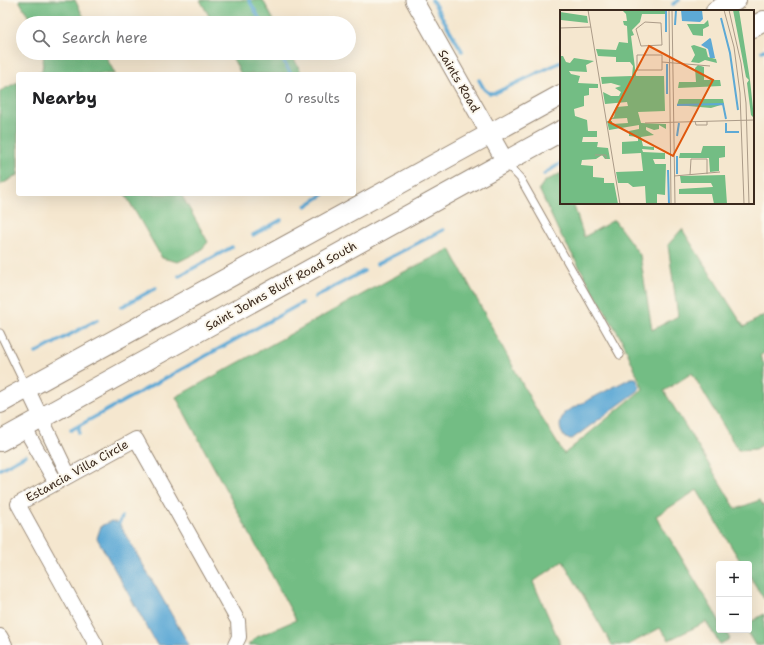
<!DOCTYPE html>
<meta charset="utf-8">
<style>
body{margin:0;font-family:"Shantell Sans",sans-serif;background:#f6f6f6;color:#202124}
.controls{position:absolute;right:12px;bottom:12px;display:grid;overflow:hidden;border-radius:4px;box-shadow:0 4px 16px #0002}
.controls button{width:36px;height:36px;display:grid;place-items:center;padding:0;border:0;border-bottom:1px solid #e0e0e0;background:#fff;color:#202124;font:20px sans-serif}
.list{margin:0;padding:0;list-style:none}
h2{display:flex;justify-content:space-between;align-items:center;height:52px;margin:0;padding:0 16px;font-size:17px}
h2 small{font-size:13px;font-weight:400;color:#757577}
.icon{flex:none;width:22px;height:22px;fill:none;stroke:currentColor;stroke-width:2;stroke-linecap:round;stroke-linejoin:round}
.map{position:relative;flex:none;width:764px;height:645px;overflow:hidden}
.search{position:absolute;background:#fff;box-shadow:0 4px 16px #0002;left:16px;top:16px;width:340px;height:44px;display:flex;align-items:center;gap:10px;box-sizing:border-box;padding:0 14px;border-radius:22px;color:#757577;font-size:15px}
.panel{position:absolute;background:#fff;box-shadow:0 4px 16px #0002;left:16px;top:72px;width:340px;height:124px;border-radius:4px}
.map>svg:first-child{display:block}
.forest{fill:#73bd84;stroke:#577451}
.water{fill:#5da9d5;stroke:#4c6a7a}
.lines{fill:none;stroke-linecap:round;stroke-linejoin:round}
.stream{stroke:#5da9d5;stroke-width:3.5}
.service-casing{stroke:#988876;stroke-width:9}
.minor-casing{stroke:#988876;stroke-width:16}
.tertiary-casing{stroke:#988876;stroke-width:19}
.secondary-casing{stroke:#988876;stroke-width:22}
.service{stroke:#fff;stroke-width:7}
.minor{stroke:#fff;stroke-width:14}
.tertiary{stroke:#fff;stroke-width:17}
.secondary{stroke:#fff;stroke-width:20}
.labels{text-anchor:middle;stroke-width:4;stroke-linejoin:round;paint-order:stroke}
.street-label{font-size:12px;fill:#3b2a1e;stroke:#fbf7ec}
.inset-river{fill:none;stroke:#5da9d5;stroke-width:2}
.inset-road{fill:none;stroke:#ab9b88;stroke-width:1}
.view{fill:#df570d;fill-opacity:0.15;stroke:#df570d;stroke-width:2}
.inset-edge{fill:none;stroke:#3b2a1e;stroke-width:2}
</style>
<div class="map">
<svg width="764" height="645" viewBox="0 0 764 645">
<rect width="100%" height="100%" fill="#fbf7ec"/>
<filter id="ink" filterUnits="userSpaceOnUse"><feTurbulence type="fractalNoise" baseFrequency=".025" numOctaves="2"/><feDisplacementMap in="SourceGraphic" scale="8" xChannelSelector="R" yChannelSelector="G"/><feConvolveMatrix kernelMatrix="1 2 1 2 8 2 1 2 1" color-interpolation-filters="sRGB"/></filter>
<filter id="wash" filterUnits="userSpaceOnUse"><feTurbulence type="fractalNoise" baseFrequency=".012" numOctaves="4" result="noise"/><feDisplacementMap in="SourceGraphic" scale="16" xChannelSelector="R" yChannelSelector="G"/><feGaussianBlur stdDeviation="0.9" result="paint"/><feColorMatrix in="noise" values="0 0 0 0 0 0 0 0 0 0 0 0 0 0 0 0 0 1.4 0 .05"/><feComposite in="paint" operator="in"/></filter>
<g filter="url(#wash)">
<rect width="100%" height="100%" fill="#f5e7cf"/>
<path class="forest" d="M 19,0 L 75,0 L 87,23 L 32,23 Z
M 200,0 L 263,0 L 275,23 L 213,23 Z
M 44,53 L 104,53 L 115,74 L 35,74 L 42,71 Z
M 230,53 L 291,53 L 302,74 L 241,74 Z
M 18,82 L 18,175 L 0,185 L 0,91 Z
M 561,173 L 561,203 L 573,203 L 584,237 L 614,220 L 640,255 L 652,330 L 678,316 L 668,245 L 682,229 L 744,327 L 764,315 L 764,353 L 760,356 L 764,364 L 764,444 L 756,449 L 738,450 L 692,373 L 664,391 L 736,509 L 760,500 L 764,507 L 764,599 L 749,575 L 749,564 L 742,564 L 697,490 L 656,516 L 719,620 L 719,630 L 725,630 L 730,639 L 720,644 L 706,622 L 669,640 L 660,628 L 628,645 L 612,645 L 563,561 L 533,582 L 561,645 L 248,645 L 257,637 L 296,620 L 176,397 L 394,277 L 450,249 L 532,402 L 564,454 L 643,389 L 623,342 L 558,230 L 539,189 L 544,182 Z
M 125,194 L 181,194 L 208,242 L 200,251 L 178,262 L 162,258 Z
M 764,614 L 764,645 L 755,645 L 746,630 L 749,630 L 749,623 Z"/>
<path class="water" d="M 631,378 L 636,378 L 640,387 L 638,391 L 572,439 L 565,438 C 558,428 559,423 565,412 Z
M 111,521 L 119,523 L 189,645 L 157,645 L 97,538 L 101,526 Z"/>
<g class="lines">
<path class="stream" d="M 249,0 L 262,23
M 432,0 L 462,51
M 673,4 L 679,0
M 762,51 L 764,50
M 279,53 L 291,74
M 479,80 L 484,89 L 489,93 L 495,93 L 561,62
M 544,174 L 561,163
M 354,181 L 356,182
M 306,206 L 324,194
M 253,235 L 281,220
M 377,264 L 443,230
M 179,276 L 232,247
M 315,297 L 364,271
M 121,307 L 156,288
M 36,353 L 97,320
M 71,430 L 302,303
M 79,433 L 79,426
M 0,469 L 26,455
M 119,523 L 122,517"/>
</g>
</g>
<g filter="url(#ink)">
<g class="lines">
<defs>
<path id="service" d="M 506,163 L 520,178 L 620,355
M 0,333 L 26,387"/>
<path id="minor" d="M 27,388 L 69,476
M 24,427 L 56,483
M 0,636 L 5,645
M 96,645 L 18,504 L 136,439 L 238,621 L 239,637 L 235,645"/>
<path id="tertiary" d="M 414,0 L 505,161"/>
<path id="secondary" d="M 716,11 L 736,0
M 753,27 L 764,21
M 0,403 L 561,95
M 0,441 L 561,131"/>
</defs>
<use href="#service" class="service-casing"/>
<use href="#minor" class="minor-casing"/>
<use href="#tertiary" class="tertiary-casing"/>
<use href="#secondary" class="secondary-casing"/>
<use href="#service" class="service"/>
<use href="#minor" class="minor"/>
<use href="#tertiary" class="tertiary"/>
<use href="#secondary" class="secondary"/>
</g>
</g>
<g class="labels">
<g class="street-label">
<text transform="translate(459 81) rotate(60)" y="4">Saints Road</text>
<text transform="translate(281 286) rotate(-29)" y="4">Saint Johns Bluff Road South</text>
<text transform="translate(77 471) rotate(-29)" y="4">Estancia Villa Circle</text>
</g>
</g>
<g transform="translate(560 10)">
<rect width="194" height="194" fill="#f5e7cf"/>
<path d="M 62,0 L 105,0 L 105,4 L 82,4 L 80,12 L 72,20 L 74,25 L 71,26 L 76,66 L 104,66 L 105,101 L 78,102 L 81,113 L 106,114 L 106,119 L 99,115 L 99,119 L 94,120 L 86,117 L 86,120 L 94,125 L 81,127 L 83,136 L 94,137 L 94,140 L 82,139 L 83,142 L 105,143 L 105,149 L 93,149 L 95,154 L 106,154 L 105,185 L 97,184 L 97,194 L 86,194 L 85,176 L 73,177 L 68,173 L 58,173 L 56,162 L 83,161 L 81,143 L 62,144 L 62,132 L 78,131 L 78,127 L 69,126 L 69,121 L 79,119 L 79,115 L 49,120 L 47,111 L 52,111 L 52,114 L 68,113 L 67,108 L 51,109 L 54,107 L 56,97 L 68,96 L 67,92 L 45,94 L 43,82 L 51,86 L 59,86 L 61,82 L 55,78 L 61,76 L 51,73 L 42,74 L 41,67 L 72,66 L 73,56 L 70,52 L 56,52 L 56,47 L 38,46 L 36,39 L 56,40 L 59,32 L 68,33 L 67,16 L 64,15 L 63,11 L 67,11 L 66,4 ZM 173,0 L 179,0 L 190,70 L 194,108 L 191,105 L 187,73 L 189,70 L 186,67 ZM 0,2 L 27,6 L 28,13 L 1,10 L 0,16 ZM 148,10 L 149,16 L 143,19 L 143,26 L 133,25 L 127,14 L 144,14 ZM 134,35 L 146,39 L 148,47 L 156,49 L 157,53 L 145,50 L 139,53 L 131,52 L 135,45 L 131,36 ZM 0,46 L 3,46 L 6,52 L 10,53 L 14,48 L 34,51 L 26,55 L 27,62 L 9,61 L 11,64 L 20,66 L 18,73 L 38,74 L 38,78 L 29,78 L 29,85 L 24,86 L 24,96 L 14,99 L 15,106 L 27,110 L 28,121 L 37,121 L 37,127 L 23,127 L 22,132 L 38,132 L 37,137 L 48,138 L 50,149 L 45,149 L 42,145 L 36,149 L 22,150 L 21,155 L 33,156 L 33,167 L 44,168 L 44,173 L 54,173 L 58,194 L 0,194 ZM 138,55 L 144,57 L 144,70 L 160,70 L 161,76 L 118,78 L 119,72 L 136,72 L 135,58 ZM 163,89 L 164,94 L 151,98 L 117,95 L 119,89 ZM 143,136 L 165,136 L 165,147 L 159,148 L 159,161 L 150,162 L 149,148 L 119,148 L 120,143 L 141,143 ZM 165,165 L 167,194 L 154,194 L 152,184 L 119,184 L 119,179 L 153,177 L 151,173 L 121,173 L 120,166 Z" fill="#73bd84"/>
<path d="M 121,0 L 142,0 L 143,9 L 140,12 L 122,11 ZM 150,28 L 151,29 L 155,48 L 150,48 L 148,39 L 141,35 Z" fill="#5da9d5"/>
<path class="inset-river" d="M 106,0 L 106,22M 161,8 L 170,43 L 178,100M 115,15 L 116,0M 107,54 L 107,84M 117,95 L 163,94 L 166,109M 166,113 L 166,122 L 179,122M 117,126 L 119,113M 108,160 L 109,194M 117,164 L 117,146"/>
<path class="inset-road" d="M 28,0 L 60,194M 109,0 L 111,194M 112,0 L 115,194M 164,0 L 174,37 L 180,83 L 184,194M 169,0 L 181,53 L 186,93 L 189,194M 85,12 L 101,13 L 102,35 L 81,36 L 76,19 ZM 0,18 L 31,17M 77,45 L 102,45 L 102,60 L 77,60 ZM 102,52 L 150,56M 135,111 L 136,115 L 147,115 L 147,111M 85,113 L 194,110M 35,145 L 46,145 L 46,149M 130,165 L 131,149 L 147,149 L 147,164M 114,166 L 160,162"/>
<path class="view" d="M 89,36 L 153,70 L 113,146 L 49,112 Z"/>
<rect width="194" height="194" class="inset-edge"/>
</g>
</svg>
<div class="controls">
<button>+</button>
<button>−</button>
</div>
<div class="search"><svg class="icon" aria-label="search" viewBox="0 0 24 24"><circle cx="10" cy="10" r="6"/><path d="M15 15l6 6"/></svg>Search here</div>
<section class="panel">
<h2>Nearby<small>0 results</small></h2>
<ul class="list">
</ul>
</section>
</div>
